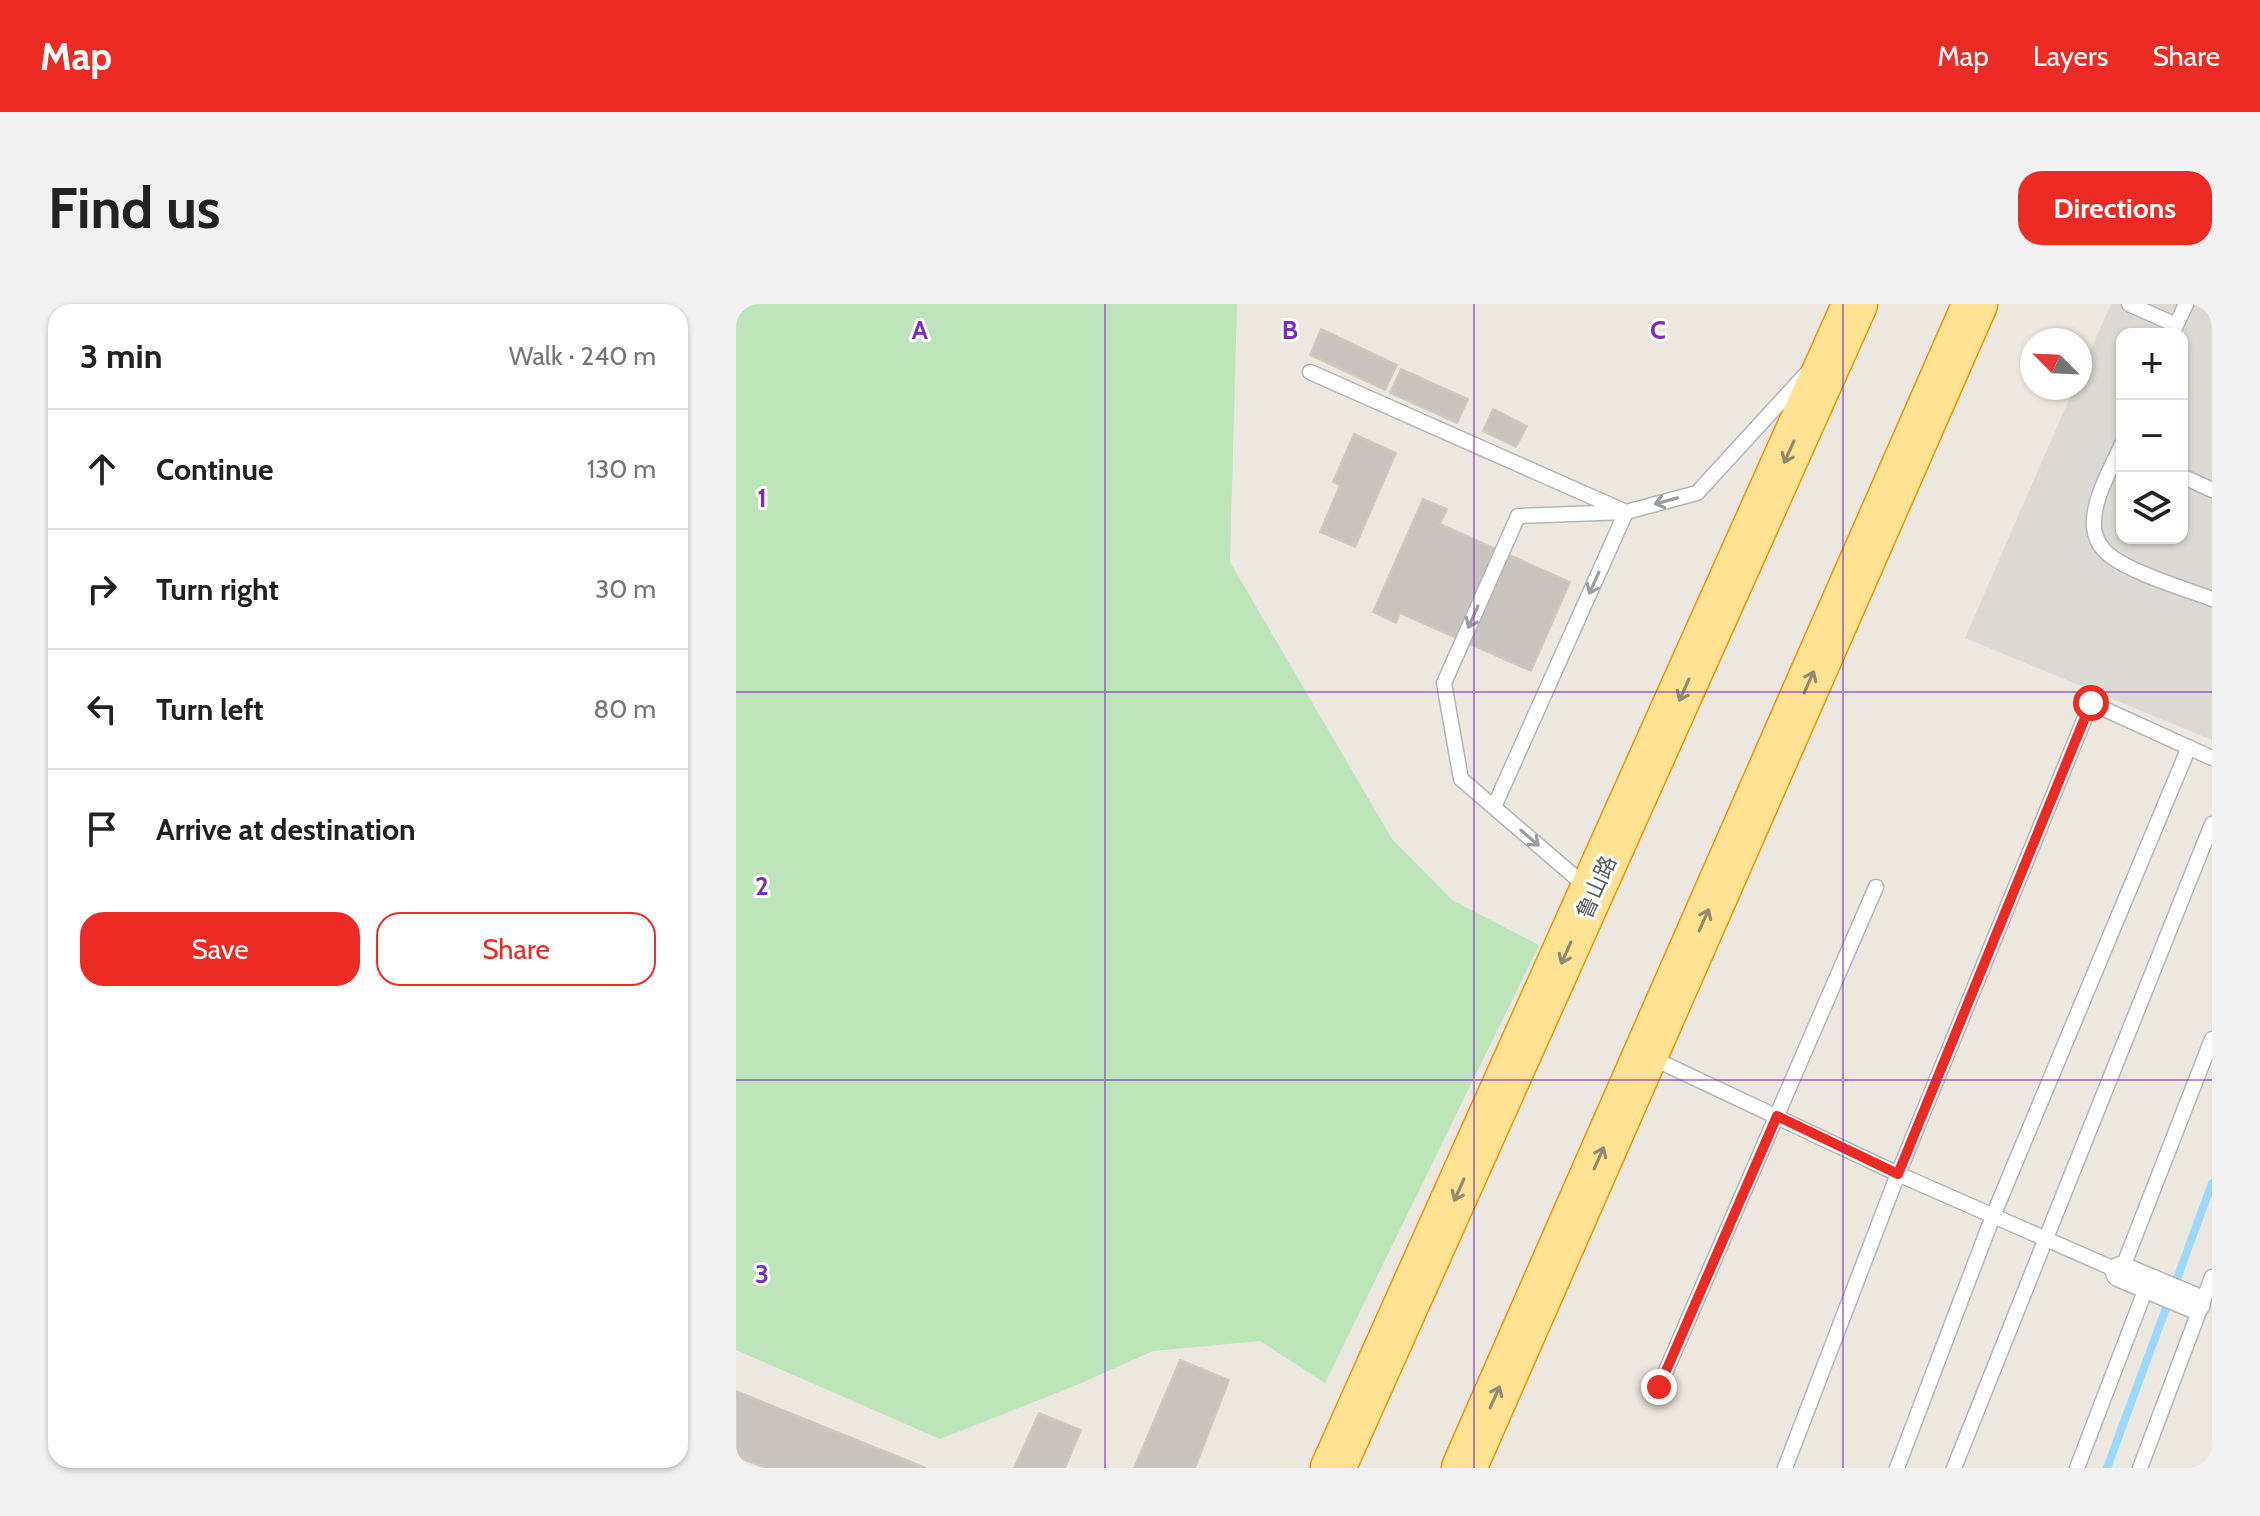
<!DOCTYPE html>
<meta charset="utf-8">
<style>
body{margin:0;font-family:Cabin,"Noto Sans SC",sans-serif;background:#f2f2f2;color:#222}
.controls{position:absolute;right:24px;top:24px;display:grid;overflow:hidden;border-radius:16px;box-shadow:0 2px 6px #0004}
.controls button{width:72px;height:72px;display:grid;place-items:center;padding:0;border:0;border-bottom:2px solid #e0e0e0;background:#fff;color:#222;font:40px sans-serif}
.compass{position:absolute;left:1284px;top:24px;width:72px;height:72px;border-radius:50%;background:#fff;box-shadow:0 2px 6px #0004;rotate:294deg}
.stop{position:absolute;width:24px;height:24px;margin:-18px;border:6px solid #ec2b25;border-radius:50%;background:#fff}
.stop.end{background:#ec2b25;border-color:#fff;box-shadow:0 2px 8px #0008}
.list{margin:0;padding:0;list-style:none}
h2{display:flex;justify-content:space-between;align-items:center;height:104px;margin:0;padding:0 32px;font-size:34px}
h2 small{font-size:26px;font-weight:400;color:#767676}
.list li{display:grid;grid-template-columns:52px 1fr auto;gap:24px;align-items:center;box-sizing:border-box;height:120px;padding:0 32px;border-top:2px solid #e0e0e0}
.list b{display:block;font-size:30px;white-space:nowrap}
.list em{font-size:26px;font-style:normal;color:#767676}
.actions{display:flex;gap:16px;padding:24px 32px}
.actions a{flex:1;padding:18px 0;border:2px solid #ec2b25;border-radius:24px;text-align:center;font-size:28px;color:#ec2b25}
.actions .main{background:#ec2b25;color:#fff}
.icon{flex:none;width:44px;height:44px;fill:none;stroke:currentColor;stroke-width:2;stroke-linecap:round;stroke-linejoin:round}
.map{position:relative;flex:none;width:1476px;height:1164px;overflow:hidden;border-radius:24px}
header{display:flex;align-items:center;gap:48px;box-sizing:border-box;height:112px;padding:0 40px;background:#ec2b25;color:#fff}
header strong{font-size:38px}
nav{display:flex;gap:44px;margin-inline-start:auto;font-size:28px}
.intro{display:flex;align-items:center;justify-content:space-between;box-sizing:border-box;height:192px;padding:0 48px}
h1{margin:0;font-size:56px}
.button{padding:20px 36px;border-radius:24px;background:#ec2b25;color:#fff;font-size:28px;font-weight:700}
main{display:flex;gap:48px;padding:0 48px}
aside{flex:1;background:#fff;border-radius:24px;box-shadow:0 2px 6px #0004}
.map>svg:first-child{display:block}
.industrial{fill:#dcdad4;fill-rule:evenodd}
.green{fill:#bce5ba}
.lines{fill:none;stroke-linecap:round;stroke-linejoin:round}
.stream{stroke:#9cd9ff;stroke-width:8}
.building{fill:#c9c5be;stroke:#d0cabe;stroke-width:2}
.service-casing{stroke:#b2b6bb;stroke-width:17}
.minor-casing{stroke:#b2b6bb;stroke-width:33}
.trunk-casing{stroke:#eb9600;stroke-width:47}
.service{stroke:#fff;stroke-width:14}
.minor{stroke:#fff;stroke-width:30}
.trunk{stroke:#ffe292;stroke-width:44}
.oneway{stroke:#928b72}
.oneway2{stroke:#9b9da0}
.route{stroke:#ec2b25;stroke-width:10}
.grid{fill:none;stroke:#7b2cbf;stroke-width:2;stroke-opacity:0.55}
.labels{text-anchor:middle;stroke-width:6;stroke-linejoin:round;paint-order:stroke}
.street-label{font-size:22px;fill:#585c61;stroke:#fff}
.grid-label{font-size:26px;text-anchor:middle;font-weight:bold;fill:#7b2cbf;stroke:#fff;stroke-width:6;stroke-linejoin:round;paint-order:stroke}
</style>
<header>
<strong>Map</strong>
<nav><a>Map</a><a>Layers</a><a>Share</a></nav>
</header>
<div class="intro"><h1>Find us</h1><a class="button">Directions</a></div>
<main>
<aside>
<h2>3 min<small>Walk · 240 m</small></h2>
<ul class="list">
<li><svg class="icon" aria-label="ahead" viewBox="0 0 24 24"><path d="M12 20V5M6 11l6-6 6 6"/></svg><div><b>Continue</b></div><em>130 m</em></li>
<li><svg class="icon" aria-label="right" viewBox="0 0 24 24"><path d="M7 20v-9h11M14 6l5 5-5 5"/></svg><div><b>Turn right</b></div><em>30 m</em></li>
<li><svg class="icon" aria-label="left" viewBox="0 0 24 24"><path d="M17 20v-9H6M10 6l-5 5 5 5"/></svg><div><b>Turn left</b></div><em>80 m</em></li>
<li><svg class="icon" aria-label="arrive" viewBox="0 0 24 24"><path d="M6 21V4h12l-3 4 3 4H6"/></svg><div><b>Arrive at destination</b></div></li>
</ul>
<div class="actions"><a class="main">Save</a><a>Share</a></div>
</aside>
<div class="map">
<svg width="1476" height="1164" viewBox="0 0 1476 1164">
<rect width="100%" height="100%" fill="#ece8df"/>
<path class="industrial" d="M 1375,0 L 1476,0 L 1476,436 L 1229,334 L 1338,84 L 1344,84 L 1344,70 ZM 1386,30 L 1446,30 L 1446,234 L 1386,234 Z"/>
<path class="green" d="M 0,0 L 501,0 L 494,258 L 656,535 L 716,596 L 803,641 L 589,1079 L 524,1037 L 417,1047 L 343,1080 L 204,1135 L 0,1046 Z"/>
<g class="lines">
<path class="stream" d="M 1438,983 L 1476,879
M 1371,1164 L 1433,996"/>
</g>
<path class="building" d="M 585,25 L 661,61 L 649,86 L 574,51 Z
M 665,65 L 732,95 L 721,119 L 654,89 Z
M 757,105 L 791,122 L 780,143 L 747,127 Z
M 618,130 L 660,149 L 619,243 L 584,228 L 604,181 L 597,178 Z
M 687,195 L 711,205 L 704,220 L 834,278 L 795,367 L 664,309 L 660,319 L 637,308 Z
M 444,1056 L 493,1076 L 459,1164 L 398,1164 Z
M 0,1087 L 190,1164 L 30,1164 L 0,1153 Z
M 303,1109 L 345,1126 L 329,1164 L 278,1164 Z"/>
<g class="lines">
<defs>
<path id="service" d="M 1393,0 L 1440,21
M 1436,30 L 1450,0
M 574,68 L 890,208 L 758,503
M 1386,140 C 1375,165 1356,196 1358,223 C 1359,232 1362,240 1368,246 C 1385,266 1450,285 1476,295
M 1446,172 L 1476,186
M 853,585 L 725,475 L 708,379 L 782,212 L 890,208 L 961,189 L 1070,70
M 914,753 L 1162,870 L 1385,968 L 1476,735
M 923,1083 L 1140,583
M 1049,1164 L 1162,870 L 1355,399 L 1476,454
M 1161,1164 L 1257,912 L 1453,443
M 1218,1164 L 1476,520
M 1341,1164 L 1412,979
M 1404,1164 L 1476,973"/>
<path id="minor" d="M 1385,968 L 1459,999"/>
<path id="trunk" d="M 597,1164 L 1119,0
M 728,1164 L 1239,0"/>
</defs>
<use href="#service" class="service-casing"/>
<use href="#minor" class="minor-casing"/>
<use href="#trunk" class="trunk-casing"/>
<use href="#service" class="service"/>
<use href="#minor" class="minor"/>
<use href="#trunk" class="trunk"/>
</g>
<defs><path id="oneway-shaft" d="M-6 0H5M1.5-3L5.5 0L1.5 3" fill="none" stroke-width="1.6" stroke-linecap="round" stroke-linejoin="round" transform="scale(2)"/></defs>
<g class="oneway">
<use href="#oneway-shaft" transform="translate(1053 148) rotate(114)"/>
<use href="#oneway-shaft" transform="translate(1073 378) rotate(-66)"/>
<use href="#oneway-shaft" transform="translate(948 386) rotate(114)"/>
<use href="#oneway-shaft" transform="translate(968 616) rotate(-66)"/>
<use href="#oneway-shaft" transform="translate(830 649) rotate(114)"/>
<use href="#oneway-shaft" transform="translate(863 854) rotate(-66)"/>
<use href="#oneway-shaft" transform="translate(723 886) rotate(114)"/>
<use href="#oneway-shaft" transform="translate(759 1093) rotate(-66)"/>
</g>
<g class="oneway2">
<use href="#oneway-shaft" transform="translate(930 197) rotate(165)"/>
<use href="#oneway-shaft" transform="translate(858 279) rotate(114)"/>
<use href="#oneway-shaft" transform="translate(737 313) rotate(114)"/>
<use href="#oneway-shaft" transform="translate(794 534) rotate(41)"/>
</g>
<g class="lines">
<path class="route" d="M 923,1083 L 1041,812 L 1162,870 L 1355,399"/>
</g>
<path class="grid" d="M 369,0 L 369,1164M 738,0 L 738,1164M 1107,0 L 1107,1164M 0,388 L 1476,388M 0,776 L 1476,776"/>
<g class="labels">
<g class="street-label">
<text transform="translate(860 583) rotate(-66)" y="8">鲁山路</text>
</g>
</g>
<g class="grid-label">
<text x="184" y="35">A</text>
<text x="554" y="35">B</text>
<text x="922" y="35">C</text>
<text x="26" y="203">1</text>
<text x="26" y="591">2</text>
<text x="26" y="979">3</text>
</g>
</svg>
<div class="controls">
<button>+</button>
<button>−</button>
<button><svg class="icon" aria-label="layers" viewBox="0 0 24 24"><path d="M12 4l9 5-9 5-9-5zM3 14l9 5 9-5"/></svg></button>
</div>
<svg class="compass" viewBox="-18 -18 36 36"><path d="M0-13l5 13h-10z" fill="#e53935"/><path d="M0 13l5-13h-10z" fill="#767676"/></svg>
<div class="stop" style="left:1355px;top:399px"></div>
<div class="stop end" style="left:923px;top:1083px"></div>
</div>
</main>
